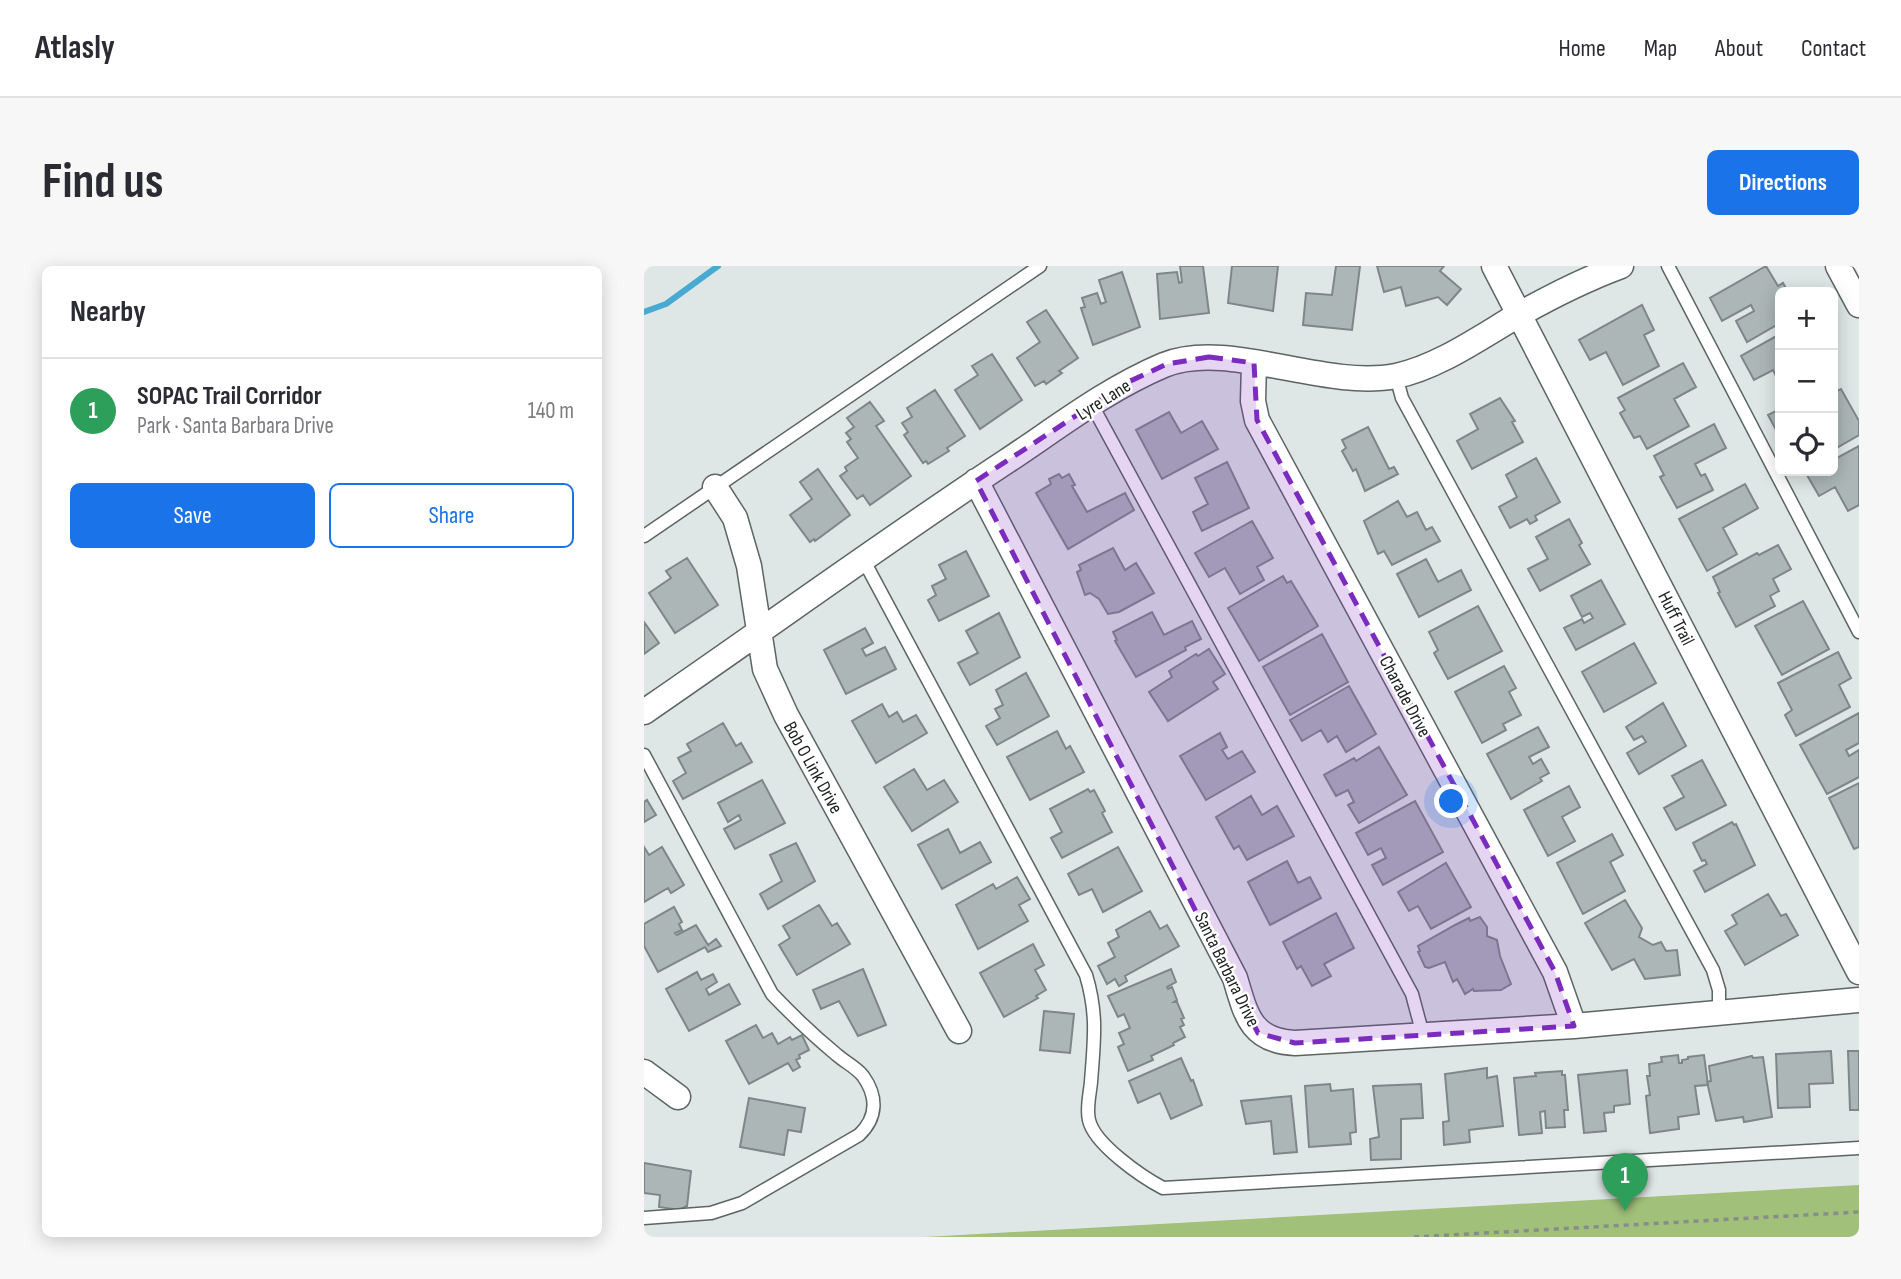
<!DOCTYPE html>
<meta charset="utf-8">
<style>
body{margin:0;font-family:"Sofia Sans Condensed",sans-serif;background:#f7f7f7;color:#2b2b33}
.controls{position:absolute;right:21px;top:21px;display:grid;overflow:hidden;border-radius:10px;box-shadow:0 4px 18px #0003}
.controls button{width:63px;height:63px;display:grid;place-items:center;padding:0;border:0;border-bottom:2px solid #e1e1e2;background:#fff;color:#2b2b33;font:35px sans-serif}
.you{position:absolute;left:808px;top:536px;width:24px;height:24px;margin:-18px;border:5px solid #fff;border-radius:50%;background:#1a73e8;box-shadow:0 0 0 10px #1a73e833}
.badge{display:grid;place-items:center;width:46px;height:46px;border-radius:50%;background:#1a73e8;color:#fff;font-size:23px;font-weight:700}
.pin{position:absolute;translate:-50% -58px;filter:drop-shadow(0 2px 4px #0008)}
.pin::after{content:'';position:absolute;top:37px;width:24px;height:21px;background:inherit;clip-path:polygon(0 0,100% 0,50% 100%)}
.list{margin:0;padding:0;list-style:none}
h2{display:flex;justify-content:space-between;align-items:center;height:91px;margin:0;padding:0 28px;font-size:30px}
h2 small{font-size:23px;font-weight:400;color:#7c7c81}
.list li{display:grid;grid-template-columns:46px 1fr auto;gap:21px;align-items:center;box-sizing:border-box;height:105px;padding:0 28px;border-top:2px solid #e1e1e2}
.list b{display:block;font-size:26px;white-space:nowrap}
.list p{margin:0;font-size:23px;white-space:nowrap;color:#7c7c81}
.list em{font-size:23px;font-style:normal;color:#7c7c81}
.actions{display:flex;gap:14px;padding:21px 28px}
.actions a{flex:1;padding:16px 0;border:2px solid #1a73e8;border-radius:10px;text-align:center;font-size:24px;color:#1a73e8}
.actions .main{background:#1a73e8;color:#fff}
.icon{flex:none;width:38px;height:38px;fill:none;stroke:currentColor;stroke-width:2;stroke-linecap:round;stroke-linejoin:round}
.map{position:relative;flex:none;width:1215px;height:971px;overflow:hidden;border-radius:10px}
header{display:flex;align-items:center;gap:42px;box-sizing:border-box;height:98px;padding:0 35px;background:#fff;border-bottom:2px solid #e1e1e2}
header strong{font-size:33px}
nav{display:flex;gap:38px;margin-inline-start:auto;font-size:24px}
.intro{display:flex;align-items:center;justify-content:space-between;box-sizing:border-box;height:168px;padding:0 42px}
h1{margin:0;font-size:49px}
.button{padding:18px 32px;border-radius:10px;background:#1a73e8;color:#fff;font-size:24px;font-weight:700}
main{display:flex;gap:42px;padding:0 42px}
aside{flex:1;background:#fff;border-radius:10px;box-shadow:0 4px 18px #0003}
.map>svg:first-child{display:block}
.park{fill:#a1c07a}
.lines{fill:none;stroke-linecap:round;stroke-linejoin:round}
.stream{stroke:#49aad1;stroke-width:6}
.building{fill:#acb6b7;stroke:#7e8788;stroke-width:2}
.service-casing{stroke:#5c6563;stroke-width:15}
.minor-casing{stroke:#5c6563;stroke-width:27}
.path{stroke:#878d8c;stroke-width:3.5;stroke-dasharray:5 5;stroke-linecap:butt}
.service{stroke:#fff;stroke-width:12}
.minor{stroke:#fff;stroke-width:24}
.marked{fill:#7b2cbf;fill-opacity:0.2;stroke:#7b2cbf;stroke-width:5;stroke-dasharray:14 9;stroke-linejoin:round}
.labels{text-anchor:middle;stroke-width:5;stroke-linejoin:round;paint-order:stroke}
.street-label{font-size:19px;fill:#1a1e1d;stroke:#fff}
</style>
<header>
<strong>Atlasly</strong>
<nav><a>Home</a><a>Map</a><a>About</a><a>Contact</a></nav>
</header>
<div class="intro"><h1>Find us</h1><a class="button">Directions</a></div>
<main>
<aside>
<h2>Nearby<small></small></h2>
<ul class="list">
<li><span class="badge" style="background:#2e9e5b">1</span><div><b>SOPAC Trail Corridor</b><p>Park · Santa Barbara Drive</p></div><em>140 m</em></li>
</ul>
<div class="actions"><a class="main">Save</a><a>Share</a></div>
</aside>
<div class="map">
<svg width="1215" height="971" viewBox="0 0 1215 971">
<rect width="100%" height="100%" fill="#dee7e5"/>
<path class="park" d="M 1215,919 L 1215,971 L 281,971 Z"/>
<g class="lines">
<path class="stream" d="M 0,46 L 22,38 L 74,0"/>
</g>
<path class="building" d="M 536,0 L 559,0 L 565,47 L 516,53 L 513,8 L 533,6 L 535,17 L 538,16 Z
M 588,0 L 634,0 L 629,45 L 584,37 Z
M 692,0 L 716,0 L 708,64 L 659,59 L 662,27 L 688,29 Z
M 733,0 L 800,0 L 796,5 L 817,23 L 803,39 L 794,31 L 762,40 L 757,21 L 740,26 Z
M 1122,0 L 1134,20 L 1139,17 L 1144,26 L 1136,26 L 1136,57 L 1103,76 L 1092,55 L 1110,45 L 1107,39 L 1078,55 L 1066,32 Z
M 478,6 L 496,61 L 449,79 L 437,42 L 441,41 L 438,32 L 453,27 L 457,38 L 462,36 L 455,14 Z
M 998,39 L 1010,64 L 1000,69 L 1015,100 L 979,119 L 962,86 L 946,94 L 935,74 Z
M 402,44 L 434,92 L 415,105 L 418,107 L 402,118 L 400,115 L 391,120 L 373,92 L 396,76 L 383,56 Z
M 1136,68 L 1136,118 L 1129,104 L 1110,114 L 1097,90 Z
M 348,88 L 378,134 L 336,163 L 311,124 L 334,109 L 328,100 Z
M 1039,97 L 1052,121 L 1030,133 L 1045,160 L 1003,183 L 996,170 L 990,172 L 976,147 L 981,144 L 974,132 Z
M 1189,117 L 1193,125 L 1197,123 L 1215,155 L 1215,169 L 1189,184 Z
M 291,124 L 321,170 L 303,182 L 305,185 L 284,198 L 282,195 L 279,197 L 260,169 L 264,166 L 258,157 L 268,151 L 263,142 Z
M 856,132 L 871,155 L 868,156 L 879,176 L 828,203 L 813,175 L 834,163 L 826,148 Z
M 226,136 L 240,155 L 232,160 L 267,210 L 226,239 L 219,229 L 213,233 L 196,210 L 203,205 L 201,201 L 214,192 L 203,176 L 207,173 L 202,167 L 210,161 L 203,152 Z
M 1136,143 L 1136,171 L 1124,149 Z
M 525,146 L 537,167 L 558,155 L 574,183 L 518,213 L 492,164 Z
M 1070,158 L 1082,182 L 1051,198 L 1057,210 L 1061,208 L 1069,224 L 1033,242 L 1016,211 L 1020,209 L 1010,190 Z
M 724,161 L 745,203 L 750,201 L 754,208 L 721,225 L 712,203 L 709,205 L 698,185 L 702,182 L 698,174 Z
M 1215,180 L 1215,239 L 1204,245 L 1191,221 L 1175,230 L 1163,209 L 1170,205 L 1189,205 L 1189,194 Z
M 892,192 L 916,236 L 891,250 L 893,254 L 886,258 L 883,253 L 866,262 L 855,241 L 873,231 L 862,209 Z
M 583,196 L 605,242 L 558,265 L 549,246 L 564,238 L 551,212 Z
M 174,203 L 206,249 L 171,275 L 170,273 L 166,276 L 146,249 L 168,233 L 156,216 Z
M 415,208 L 418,212 L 425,208 L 431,219 L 428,220 L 443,246 L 481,227 L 490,244 L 424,283 L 392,227 L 407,218 L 405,213 Z
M 1101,218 L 1114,242 L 1079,262 L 1093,288 L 1063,305 L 1035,253 Z
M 754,235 L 763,251 L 773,246 L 782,264 L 788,261 L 796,275 L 748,299 L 740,285 L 734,288 L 720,255 Z
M 925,253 L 938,277 L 935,279 L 946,298 L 896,325 L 884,303 L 904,293 L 892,271 Z
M 608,255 L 629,292 L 613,301 L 620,314 L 596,328 L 581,302 L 565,311 L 551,287 Z
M 1134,279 L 1147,303 L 1129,313 L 1135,325 L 1126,330 L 1131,340 L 1092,361 L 1074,327 L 1076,326 L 1069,311 L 1113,287 L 1115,289 Z
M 469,282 L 481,304 L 492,297 L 510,327 L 475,346 L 464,348 L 455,333 L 446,327 L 441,329 L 433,306 L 437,304 L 435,299 Z
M 322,285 L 345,330 L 295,355 L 284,334 L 292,329 L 288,320 L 302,313 L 295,299 Z
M 43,292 L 74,339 L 31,367 L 5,327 L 27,312 L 22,305 Z
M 782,293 L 794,316 L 817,304 L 827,324 L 775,351 L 753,308 Z
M 639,310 L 643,317 L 647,315 L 674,360 L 615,395 L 584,342 Z
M 957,314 L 981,358 L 932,384 L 920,362 L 938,353 L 940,357 L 949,352 L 946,347 L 938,351 L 927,330 Z
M 1159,335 L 1185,383 L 1138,409 L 1111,360 Z
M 834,340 L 858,385 L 804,413 L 790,387 L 794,384 L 785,366 Z
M 508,346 L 520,369 L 548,355 L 557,373 L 541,381 L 542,384 L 492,411 L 471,375 L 473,374 L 469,366 Z
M 355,347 L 376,391 L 326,419 L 314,397 L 334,387 L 322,365 Z
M 0,356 L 15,377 L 0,388 Z
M 221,362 L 229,377 L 218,383 L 222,390 L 241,381 L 252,403 L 202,428 L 180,384 Z
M 678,368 L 704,416 L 646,449 L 619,401 Z
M 990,377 L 1012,417 L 960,446 L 938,406 Z
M 565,383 L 581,408 L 569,416 L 574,423 L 524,455 L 505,426 L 528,411 L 525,405 L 552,388 L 554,390 Z
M 1194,386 L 1207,412 L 1195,419 L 1206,441 L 1152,470 L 1141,449 L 1148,444 L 1134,417 Z
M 860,400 L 872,422 L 865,426 L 877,449 L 859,458 L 862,464 L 838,477 L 811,426 Z
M 382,407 L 405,450 L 353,479 L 342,460 L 356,452 L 351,443 L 359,439 L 352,424 Z
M 705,420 L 732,468 L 702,486 L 693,470 L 684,476 L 677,464 L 658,475 L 646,454 Z
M 1019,437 L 1042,480 L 995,508 L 983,487 L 1002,476 L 998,470 L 990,474 L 982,461 Z
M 238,438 L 245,451 L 253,446 L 259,456 L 272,449 L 283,467 L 232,497 L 208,455 Z
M 1215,447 L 1215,477 L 1202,484 L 1205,490 L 1215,484 L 1215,511 L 1183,528 L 1156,479 Z
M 79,457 L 92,480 L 97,477 L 108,496 L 39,533 L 29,515 L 42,507 L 34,492 L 47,485 L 43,478 Z
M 894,461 L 905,481 L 885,491 L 889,498 L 897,493 L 905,507 L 896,512 L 898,515 L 867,533 L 843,488 Z
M 413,465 L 422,483 L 426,480 L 440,506 L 386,534 L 363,491 Z
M 576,467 L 583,481 L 578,484 L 584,493 L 598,485 L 611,506 L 562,534 L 536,490 Z
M 735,481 L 763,529 L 715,557 L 704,539 L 710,536 L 704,524 L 692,530 L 680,509 L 710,492 L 712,495 Z
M 1058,494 L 1082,539 L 1032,564 L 1020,542 L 1040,531 L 1028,510 Z
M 270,503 L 283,524 L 300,514 L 314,536 L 268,565 L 240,521 Z
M 118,514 L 141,557 L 91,583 L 80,563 L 97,554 L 95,549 L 84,556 L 74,537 Z
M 1215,517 L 1215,581 L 1210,583 L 1185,532 Z
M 925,520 L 936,541 L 918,551 L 931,575 L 904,590 L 880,544 Z
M 444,523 L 446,526 L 450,524 L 461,545 L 458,547 L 468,566 L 418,592 L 407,572 L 418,566 L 406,543 Z
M 607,530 L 618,549 L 633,540 L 650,570 L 603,594 L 595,580 L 590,583 L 572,551 Z
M 3,534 L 12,549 L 0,556 L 0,536 Z
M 771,535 L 799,586 L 739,619 L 728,599 L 742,592 L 737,582 L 724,589 L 712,567 Z
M 1088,556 L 1090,559 L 1092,558 L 1111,599 L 1061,626 L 1050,605 L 1063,598 L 1061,594 L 1058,595 L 1049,577 Z
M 304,563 L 316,587 L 336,576 L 347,596 L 298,623 L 274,579 Z
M 968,568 L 979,589 L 966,596 L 981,625 L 939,648 L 913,597 Z
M 152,577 L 171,615 L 124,643 L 116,628 L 138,615 L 126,589 Z
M 0,581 L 5,589 L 18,581 L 40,619 L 27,627 L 24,622 L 0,636 Z
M 474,581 L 498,625 L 459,646 L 448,623 L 435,629 L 424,608 Z
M 643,595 L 654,617 L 666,611 L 677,632 L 626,659 L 604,616 Z
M 802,597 L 827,641 L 787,663 L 774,640 L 765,645 L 754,626 Z
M 373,611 L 386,633 L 375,639 L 384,655 L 334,683 L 312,639 L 349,618 L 352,623 Z
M 1124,628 L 1137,650 L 1142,648 L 1154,669 L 1101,699 L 1081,665 L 1093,658 L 1088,649 Z
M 981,634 L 998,662 L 995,671 L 1009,679 L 1017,676 L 1022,685 L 1033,684 L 1036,709 L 1001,713 L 990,693 L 968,704 L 941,657 Z
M 175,639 L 188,660 L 193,657 L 206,678 L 153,709 L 135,679 L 146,672 L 139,660 Z
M 30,641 L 38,656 L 35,658 L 38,664 L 31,667 L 33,669 L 52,659 L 64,679 L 72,673 L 77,680 L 64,686 L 61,681 L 14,706 L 0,680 L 0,658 Z
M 506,645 L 516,663 L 523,659 L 535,680 L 481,710 L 483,715 L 475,720 L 471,713 L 463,718 L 454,700 L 471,691 L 464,677 L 475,671 L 472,664 Z
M 692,647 L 710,682 L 680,698 L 687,710 L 668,720 L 657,700 L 653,703 L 639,676 Z
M 836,651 L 843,661 L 843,670 L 853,674 L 856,690 L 867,718 L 857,724 L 830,725 L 829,723 L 821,728 L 813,713 L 809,716 L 801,696 L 785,702 L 781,701 L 774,686 L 776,685 L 774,680 L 811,659 L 825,652 L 826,655 Z
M 389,678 L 400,699 L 391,704 L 402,724 L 392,730 L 394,732 L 360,751 L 336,707 Z
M 219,703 L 242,759 L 214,770 L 195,735 L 177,743 L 169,724 Z
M 527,703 L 532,716 L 523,721 L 524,723 L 528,721 L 533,734 L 530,736 L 533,736 L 540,752 L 537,753 L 540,759 L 536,761 L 541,771 L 529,777 L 530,779 L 507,790 L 509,794 L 484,805 L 474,781 L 480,778 L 475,767 L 486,762 L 480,748 L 474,751 L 464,730 Z
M 53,706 L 57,714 L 69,708 L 73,716 L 62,723 L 65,729 L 85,718 L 96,738 L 45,765 L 22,723 Z
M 400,745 L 430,748 L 426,787 L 396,784 Z
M 112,759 L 119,772 L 128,767 L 134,778 L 146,771 L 148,774 L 158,769 L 165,784 L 155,789 L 156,792 L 152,794 L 156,801 L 149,805 L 144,797 L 105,818 L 82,775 Z
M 1187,785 L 1189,817 L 1165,818 L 1166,841 L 1134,842 L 1132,788 Z
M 1204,785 L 1215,785 L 1215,844 L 1206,844 Z
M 1034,789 L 1035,797 L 1038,797 L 1038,794 L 1044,793 L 1044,791 L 1060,789 L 1064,819 L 1051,820 L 1055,848 L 1034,851 L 1035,863 L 1006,867 L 1002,830 L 1006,829 L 1003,810 L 1006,810 L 1005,798 L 1018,796 L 1017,791 Z
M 1108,790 L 1109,792 L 1119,791 L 1128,851 L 1100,856 L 1099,851 L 1072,855 L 1063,816 L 1067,815 L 1065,800 Z
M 537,792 L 547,815 L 549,814 L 558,839 L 527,853 L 516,827 L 494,837 L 485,815 Z
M 843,802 L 843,812 L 853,810 L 859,860 L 825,864 L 826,876 L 800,879 L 799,856 L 805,855 L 801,808 Z
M 983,804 L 986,838 L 970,840 L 970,846 L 960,847 L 962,865 L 940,867 L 934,809 Z
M 918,805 L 918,809 L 921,809 L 924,844 L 920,844 L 921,861 L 902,862 L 901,845 L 896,846 L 898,867 L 875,869 L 870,812 L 892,810 L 891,807 Z
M 686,818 L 687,825 L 709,823 L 712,866 L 706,867 L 707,878 L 665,881 L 661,820 Z
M 777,818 L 779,852 L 757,853 L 757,893 L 727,894 L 726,873 L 735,871 L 729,820 Z
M 647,830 L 653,886 L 630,888 L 627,855 L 602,858 L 597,835 Z
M 105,832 L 161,842 L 157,866 L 144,864 L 140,889 L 96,881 Z
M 0,897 L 47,905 L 43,940 L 35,944 L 15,941 L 16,929 L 0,927 Z"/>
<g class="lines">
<defs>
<path id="service" d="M 1024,0 L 1215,366
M 752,110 L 758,132 L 1069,704 L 1075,724 L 1075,747
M 448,139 L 768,728 L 779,769
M 0,270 L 396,0
M 219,293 L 442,709 C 454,749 450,775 447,816 C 446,827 442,843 445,854 C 450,878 498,911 519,922 L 1215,882
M 0,489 L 128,728 C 149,750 170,770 193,789 C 201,796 213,802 219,810 C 234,831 233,852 215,869 L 98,937 L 67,947 L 0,952"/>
<path id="minor" d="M 850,0 L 1215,706
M 1194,0 L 1215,39
M 610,97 L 609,135 L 613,154 L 911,706 L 930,760
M 332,215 L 591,712 C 602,749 607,775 651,777 L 930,760 L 1215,734
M 71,221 L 91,252 L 105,300 L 121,403 L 142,449 L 315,765
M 0,446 C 121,363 240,276 363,195 C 413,162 463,123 520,99 C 584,73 679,124 752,110 C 795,101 838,70 876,48 C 908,30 942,13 977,0
M 0,806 L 34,831"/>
</defs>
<use href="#service" class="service-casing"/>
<use href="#minor" class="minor-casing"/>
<path class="path" d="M 770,971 L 1215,946"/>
<use href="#service" class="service"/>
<use href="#minor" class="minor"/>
</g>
<path class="marked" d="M 565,91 L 610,97 L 613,154 L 911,706 L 930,760 L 651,777 L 614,767 L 332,215 L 482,117 L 523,98 Z"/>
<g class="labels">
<g class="street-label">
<text transform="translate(459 133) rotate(-32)" y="7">Lyre Lane</text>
<text transform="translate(1033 352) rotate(63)" y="7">Huff Trail</text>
<text transform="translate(762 430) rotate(62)" y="7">Charade Drive</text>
<text transform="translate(170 501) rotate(61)" y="7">Bob O Link Drive</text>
<text transform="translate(584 703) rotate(64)" y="7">Santa Barbara Drive</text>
</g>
</g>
</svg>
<div class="controls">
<button>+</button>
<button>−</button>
<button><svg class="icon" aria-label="locate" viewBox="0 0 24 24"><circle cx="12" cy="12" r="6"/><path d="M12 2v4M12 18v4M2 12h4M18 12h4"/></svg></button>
</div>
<div class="you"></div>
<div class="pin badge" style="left:981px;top:945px;background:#2e9e5b">1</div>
</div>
</main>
